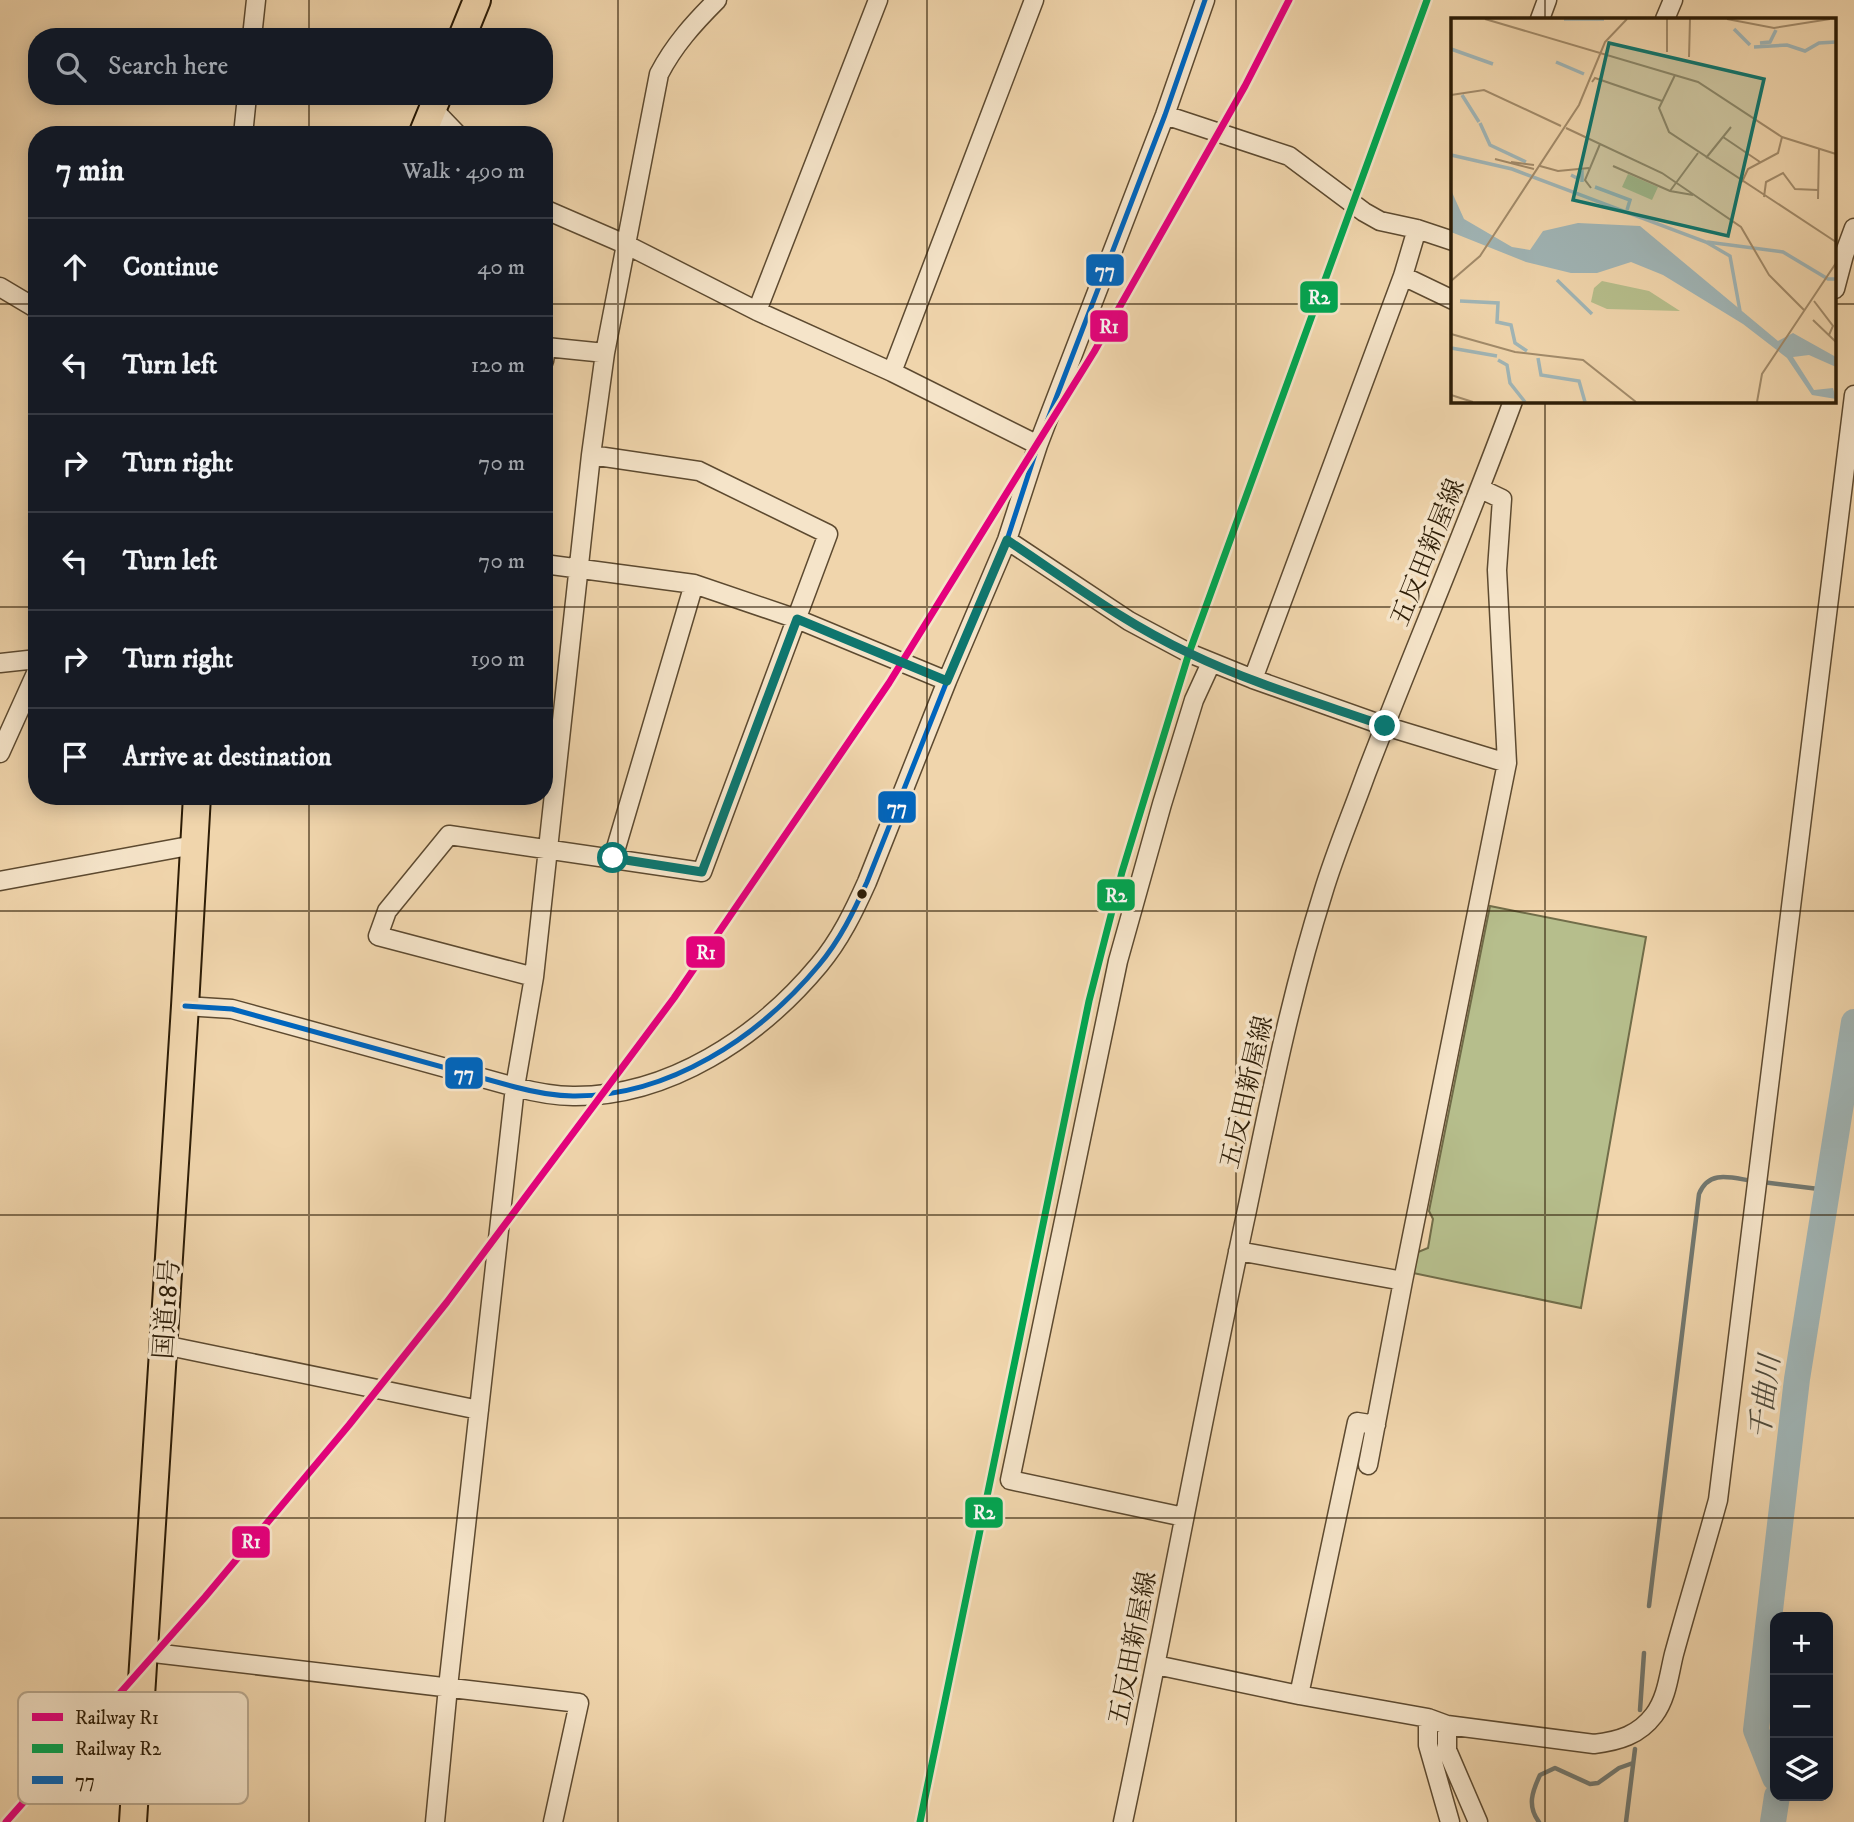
<!DOCTYPE html>
<meta charset="utf-8">
<style>
body{margin:0;font-family:"IM FELL DW Pica","Noto Serif JP",serif;background:#242831;color:#f1f3f6}
.controls{position:absolute;right:21px;bottom:21px;display:grid;overflow:hidden;border-radius:14px;box-shadow:0 4px 18px #0003}
.controls button{width:63px;height:63px;display:grid;place-items:center;padding:0;border:0;border-bottom:2px solid #363941;background:#171b24;color:#f1f3f6;font:35px sans-serif}
.stop{position:absolute;width:21px;height:21px;margin:-16px;border:5px solid #0f766e;border-radius:50%;background:#fff}
.stop.end{background:#0f766e;border-color:#fff;box-shadow:0 2px 7px #0008}
.list{margin:0;padding:0;list-style:none}
h2{display:flex;justify-content:space-between;align-items:center;height:91px;margin:0;padding:0 28px;font-size:30px}
h2 small{font-size:23px;font-weight:400;color:#9ea1a6}
.list li{display:grid;grid-template-columns:46px 1fr auto;gap:21px;align-items:center;box-sizing:border-box;height:98px;padding:0 28px;border-top:2px solid #363941}
.list b{display:block;font-size:26px;white-space:nowrap}
.list em{font-size:23px;font-style:normal;color:#9ea1a6}
.icon{flex:none;width:38px;height:38px;fill:none;stroke:currentColor;stroke-width:2;stroke-linecap:round;stroke-linejoin:round}
.map{position:relative;flex:none;width:1854px;height:1822px;overflow:hidden}
.search{position:absolute;background:#171b24;box-shadow:0 4px 18px #0003;left:28px;top:28px;width:525px;height:77px;display:flex;align-items:center;gap:18px;box-sizing:border-box;padding:0 24px;border-radius:28px;color:#9ea1a6;font-size:26px}
.panel{position:absolute;background:#171b24;box-shadow:0 4px 18px #0003;left:28px;top:126px;width:525px;height:679px;border-radius:28px}
.map>svg:first-child{display:block}
.green{fill:#b6be8c;stroke:#716d49;stroke-width:2}
.lines{fill:none;stroke-linecap:round;stroke-linejoin:round}
.stream{stroke:#727870;stroke-width:4.5}
.river{stroke:#a0b5b6;stroke-width:26}
.minor-casing{stroke:#5d4a30;stroke-width:21}
.highway-casing{stroke:#2c1c06;stroke-width:30}
.minor{stroke:#f5e4c9;stroke-width:18}
.highway{stroke:#f0d5ac;stroke-width:26}
.bus-1-casing{stroke:#f5e4c9;stroke-width:10}
.bus-1{stroke:#0065bd;stroke-width:5}
.rail-1-casing{stroke:#f5e4c9;stroke-width:12}
.rail-2-casing{stroke:#f5e4c9;stroke-width:12}
.rail-1{stroke:#e5007d;stroke-width:7}
.rail-2{stroke:#00a651;stroke-width:7}
.route{stroke:#0f766e;stroke-width:9}
.grid{fill:none;stroke:#2c1c06;stroke-width:2;stroke-opacity:0.55}
.bus-dot{fill:#2c1c06;stroke:#f5e4c9;stroke-width:2.5}
.labels{text-anchor:middle;stroke-width:7;stroke-linejoin:round;paint-order:stroke}
.street-label{font-size:26px;fill:#2c1c06;stroke:#f5e4c9}
.water-label{font-size:28px;font-style:italic;fill:#4f4a3b;stroke:#f5e4c9}
.inset-river{fill:none;stroke:#a0b5b6;stroke-width:3.5}
.inset-road{fill:none;stroke:#a28b6a;stroke-width:2}
.view{fill:#0f766e;fill-opacity:0.15;stroke:#0f766e;stroke-width:3.5}
.inset-edge{fill:none;stroke:#2c1c06;stroke-width:3.5}
.key{fill:#f5e4c9;stroke:#b9a88e;stroke-width:2}
.key-label{font-size:19px;fill:#2c1c06}
.line-badge{stroke:#f5e4c9;stroke-width:2.5}
.badge-label{font-size:19px;text-anchor:middle;font-weight:bold;fill:#fff}
</style>
<div class="map">
<svg width="1854" height="1822" viewBox="0 0 1854 1822">
<rect width="100%" height="100%" fill="#f0d5ac"/>
<filter id="stains"><feTurbulence type="fractalNoise" baseFrequency=".00286" numOctaves="4"/><feColorMatrix values="0 0 0 0 .2 0 0 0 0 .09 0 0 0 0 .02 0 0 0 .5 -.17"/></filter>
<radialGradient id="worn" r=".72"><stop offset=".6" stop-color="#630" stop-opacity="0"/><stop offset="1" stop-color="#630" stop-opacity=".3"/></radialGradient>
<path class="green" d="M 1490,906 L 1646,937 L 1581,1308 L 1413,1273 L 1418,1252 L 1428,1248 L 1433,1219 L 1429,1211 Z"/>
<g class="lines">
<path class="stream" d="M 1762,1182 L 1827,1190
M 1649,1606 L 1699,1194 C 1709,1169 1732,1178 1753,1181
M 1640,1710 L 1644,1653
M 1539,1822 C 1527,1806 1532,1792 1540,1775 L 1555,1768 L 1590,1784 L 1598,1783 L 1619,1768 L 1633,1763
M 1626,1822 L 1635,1749"/>
<path class="river" d="M 1775,1778 L 1756,1730 L 1797,1379 L 1854,1022
M 1773,1822 L 1777,1796"/>
<defs>
<path id="minor" d="M 1540,19 L 1547,0
M 1665,19 L 1673,0
M 252,37 L 256,0
M 433,109 L 458,135
M 1165,115 L 1289,156 L 1364,212 L 1380,221 L 1417,229 L 1453,241
M 243,135 L 247,96
M 544,209 L 627,245 L 757,311 L 892,372 L 1038,445
M 1403,276 L 1453,300
M 0,287 L 37,309
M 1835,289 L 1844,255 L 1854,228
M 757,311 L 878,0
M 544,361 L 546,347 L 605,353
M 892,372 L 1034,0
M 1007,540 L 1129,621 L 1189,653 L 1253,679 L 1385,726 L 1507,763
M 544,564 L 694,584 L 797,619 L 947,681
M 0,663 L 37,659
M 1253,679 L 1403,276 L 1417,229
M 0,753 L 37,671
M 613,858 L 694,584
M 0,881 L 194,845
M 534,977 L 378,936 L 387,911 L 449,835 L 702,872 L 828,534 L 699,471 L 591,455
M 185,1006 L 232,1009 L 515,1087 C 534,1092 553,1096 573,1096 C 669,1097 759,1037 819,965 C 840,940 854,911 867,882 L 947,681 L 1007,540 L 1038,445 L 1165,115 L 1205,0
M 1238,1251 L 1403,1281
M 164,1345 L 479,1410
M 1368,1465 L 1403,1281 L 1507,763 L 1497,570 L 1502,499 L 1481,489
M 1184,1517 L 1010,1480 L 1118,961 L 1162,804 L 1194,700 L 1211,663
M 145,1652 L 579,1703 L 553,1822
M 1156,1665 L 1299,1695 L 1428,1718 L 1447,1725 L 1594,1744 C 1619,1741 1639,1735 1654,1715 C 1667,1698 1669,1674 1674,1654 C 1688,1603 1704,1551 1718,1500 L 1854,395
M 1299,1695 L 1357,1422 L 1376,1425
M 1428,1718 L 1428,1745 L 1450,1822
M 1447,1725 L 1447,1750 L 1478,1822
M 435,1822 L 448,1687 L 515,1087 L 534,977 L 591,455 L 605,353 L 659,74 C 674,45 694,23 717,0
M 1123,1822 C 1166,1619 1203,1414 1247,1210 C 1269,1104 1290,997 1323,893 C 1335,853 1352,813 1366,774 C 1414,649 1467,526 1513,401"/>
<path id="highway" d="M 462,37 L 477,0
M 422,135 L 438,96
M 133,1822 L 185,1006 L 197,796"/>
</defs>
<use href="#minor" class="minor-casing"/>
<use href="#highway" class="highway-casing"/>
<use href="#minor" class="minor"/>
<use href="#highway" class="highway"/>
<defs>
<path id="bus-1" d="M 185,1006 L 232,1009 L 515,1087 C 534,1092 553,1096 573,1096 C 669,1097 759,1037 819,965 C 840,940 854,911 867,882 L 947,681 L 1007,540 L 1038,445 L 1165,115 L 1205,0"/>
</defs>
<use href="#bus-1" class="bus-1-casing"/>
<use href="#bus-1" class="bus-1"/>
<defs>
<path id="rail-1" d="M 6,1822 L 205,1597 L 349,1425 L 447,1302 L 674,998 L 889,683 L 1094,352 L 1245,86 L 1289,0"/>
<path id="rail-2" d="M 920,1822 L 1089,1001 L 1122,872 L 1189,653 L 1427,0"/>
</defs>
<use href="#rail-1" class="rail-1-casing"/>
<use href="#rail-2" class="rail-2-casing"/>
<use href="#rail-1" class="rail-1"/>
<use href="#rail-2" class="rail-2"/>
</g>
<g class="lines">
<path class="route" d="M 613,858 L 702,872 L 797,619 L 947,681 L 1007,540 C 1066,579 1124,623 1189,653 C 1251,683 1319,703 1385,726"/>
</g>
<path class="grid" d="M 309,0 L 309,37M 618,0 L 618,1822M 927,0 L 927,1822M 1236,0 L 1236,1822M 1545,0 L 1545,19M 309,96 L 309,135M 0,304 L 37,304M 544,304 L 1453,304M 1835,304 L 1854,304M 1545,401 L 1545,1822M 0,607 L 37,607M 544,607 L 1854,607M 309,796 L 309,1822M 0,911 L 1854,911M 0,1215 L 1854,1215M 0,1518 L 1854,1518"/>
<circle class="bus-dot" cx="862" cy="894" r="6"/>
<g class="labels">
<g class="street-label">
<text transform="translate(1427 552) rotate(-68)" y="9">五反田新屋線</text>
<text transform="translate(1246 1092) rotate(-77)" y="9">五反田新屋線</text>
<text transform="translate(166 1309) rotate(-86)" y="9">国道18号</text>
<text transform="translate(1132 1648) rotate(-79)" y="9">五反田新屋線</text>
</g>
<g class="water-label">
<text transform="translate(1764 1397) rotate(-83)" y="10">千曲川</text>
</g>
</g>
<g transform="translate(1451 18)">
<rect width="385" height="385" fill="#f0d5ac"/>
<path d="M 177,156 L 207,169 L 201,182 L 171,169 ZM 151,263 L 198,273 L 229,293 L 156,291 L 140,284 L 143,270 Z" fill="#b6be8c"/>
<path d="M 0,172 L 13,201 L 61,229 L 79,232 L 92,213 L 127,205 L 189,208 L 327,323 L 342,315 L 385,339 L 385,349 L 358,337 L 342,339 L 363,372 L 382,370 L 385,381 L 361,377 L 336,340 L 292,306 L 212,257 L 180,244 L 146,255 L 120,255 L 75,244 L 0,214 Z" fill="#a0b5b6"/>
<path class="inset-river" d="M 113,1 L 153,1M 283,11 L 299,27M 309,25 L 319,24 L 325,12M 303,29 L 336,27 L 354,33 L 368,25 L 385,24M 0,31 L 42,46M 105,44 L 133,56M 11,77 L 28,104M 29,105 L 39,127 L 75,144M 0,137 L 61,151 L 255,224 L 279,238 L 289,293M 120,157 L 126,160 L 131,155 L 131,164M 144,169 L 179,182 L 176,192M 256,224 L 332,234 L 377,261 L 385,261M 106,262 L 141,296M 9,283 L 47,285 L 46,304 L 60,307 L 64,325 L 76,333M 0,330 L 46,338M 87,340 L 90,357 L 128,363 L 134,384M 47,342 L 56,347 L 59,365 L 74,384"/>
<path class="inset-road" d="M 34,1 L 247,64 L 331,119 L 385,136M 276,1 L 323,10 L 379,1M 216,34 L 216,1M 238,39 L 239,1M 224,57 L 208,90 L 218,114 L 385,224M 141,64 L 144,60 L 211,83M 0,77 L 33,72 L 110,108M 115,110 L 211,155 L 290,209 L 318,257 L 354,293M 272,119 L 309,144M 255,140 L 280,109M 44,141 L 83,151M 60,144 L 83,147M 89,148 L 107,153 L 138,150M 162,148 L 219,173 L 242,177M 291,164 L 297,151 L 327,135 L 331,119M 140,170 L 134,162 L 149,126M 219,173 L 247,135M 313,179 L 315,164 L 332,155 L 344,171 L 367,172M 367,181 L 368,131M 0,263 L 29,238 L 128,87 L 154,24 L 176,1M 363,283 L 382,308 L 378,317M 362,302 L 385,324M 0,316 L 64,334 L 132,342 L 185,384M 0,377 L 22,384M 306,384 L 311,356 L 385,245"/>
<path class="view" d="M 158,25 L 313,61 L 277,218 L 122,182 Z"/>
<rect width="385" height="385" class="inset-edge"/>
</g>
<rect x="18" y="1692" width="230" height="112" rx="10" class="key"/>
<rect x="32" y="1713" width="31" height="8" fill="#e5007d"/>
<rect x="32" y="1744" width="31" height="9" fill="#00a651"/>
<rect x="32" y="1776" width="31" height="8" fill="#0065bd"/>
<g class="key-label">
<text x="75" y="1724">Railway R1</text>
<text x="75" y="1755">Railway R2</text>
<text x="75" y="1787">77</text>
</g>
<g class="line-badge">
<rect x="1085" y="253" width="40" height="34" rx="7" fill="#0065bd"/>
<rect x="1299" y="280" width="40" height="34" rx="7" fill="#00a651"/>
<rect x="1089" y="309" width="40" height="34" rx="7" fill="#e5007d"/>
<rect x="877" y="790" width="40" height="34" rx="7" fill="#0065bd"/>
<rect x="1096" y="878" width="40" height="34" rx="7" fill="#00a651"/>
<rect x="685" y="935" width="41" height="34" rx="7" fill="#e5007d"/>
<rect x="444" y="1056" width="40" height="34" rx="7" fill="#0065bd"/>
<rect x="964" y="1496" width="40" height="33" rx="7" fill="#00a651"/>
<rect x="231" y="1525" width="40" height="34" rx="7" fill="#e5007d"/>
</g>
<g class="badge-label">
<text x="1105" y="277">77</text>
<text x="1319" y="304">R2</text>
<text x="1109" y="333">R1</text>
<text x="897" y="814">77</text>
<text x="1116" y="902">R2</text>
<text x="706" y="959">R1</text>
<text x="464" y="1080">77</text>
<text x="984" y="1519">R2</text>
<text x="251" y="1548">R1</text>
</g>
<rect width="100%" height="100%" filter="url(#stains)"/>
<rect width="100%" height="100%" fill="url(#worn)"/>
</svg>
<div class="controls">
<button>+</button>
<button>−</button>
<button><svg class="icon" aria-label="layers" viewBox="0 0 24 24"><path d="M12 4l9 5-9 5-9-5zM3 14l9 5 9-5"/></svg></button>
</div>
<div class="stop" style="left:613px;top:858px"></div>
<div class="stop end" style="left:1385px;top:726px"></div>
<div class="search"><svg class="icon" aria-label="search" viewBox="0 0 24 24"><circle cx="10" cy="10" r="6"/><path d="M15 15l6 6"/></svg>Search here</div>
<section class="panel">
<h2>7 min<small>Walk · 490 m</small></h2>
<ul class="list">
<li><svg class="icon" aria-label="ahead" viewBox="0 0 24 24"><path d="M12 20V5M6 11l6-6 6 6"/></svg><div><b>Continue</b></div><em>40 m</em></li>
<li><svg class="icon" aria-label="left" viewBox="0 0 24 24"><path d="M17 20v-9H6M10 6l-5 5 5 5"/></svg><div><b>Turn left</b></div><em>120 m</em></li>
<li><svg class="icon" aria-label="right" viewBox="0 0 24 24"><path d="M7 20v-9h11M14 6l5 5-5 5"/></svg><div><b>Turn right</b></div><em>70 m</em></li>
<li><svg class="icon" aria-label="left" viewBox="0 0 24 24"><path d="M17 20v-9H6M10 6l-5 5 5 5"/></svg><div><b>Turn left</b></div><em>70 m</em></li>
<li><svg class="icon" aria-label="right" viewBox="0 0 24 24"><path d="M7 20v-9h11M14 6l5 5-5 5"/></svg><div><b>Turn right</b></div><em>190 m</em></li>
<li><svg class="icon" aria-label="arrive" viewBox="0 0 24 24"><path d="M6 21V4h12l-3 4 3 4H6"/></svg><div><b>Arrive at destination</b></div></li>
</ul>
</section>
</div>
